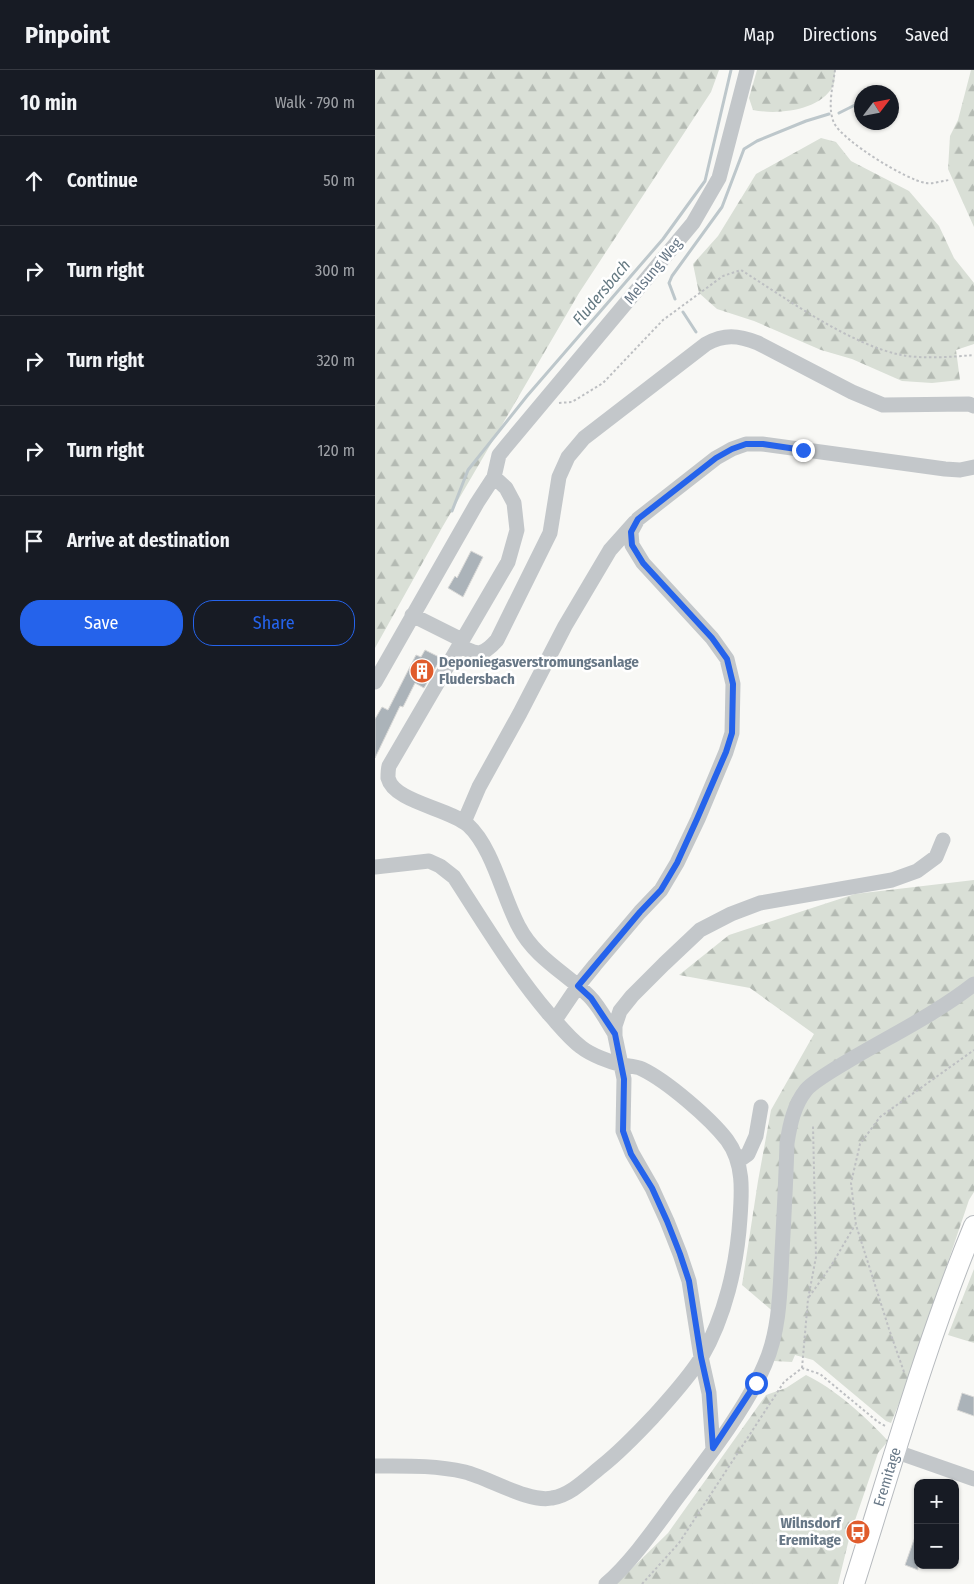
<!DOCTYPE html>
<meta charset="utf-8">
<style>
body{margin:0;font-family:"Fira Sans Condensed",sans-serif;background:#20242c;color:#f1f3f6}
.controls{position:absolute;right:15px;bottom:15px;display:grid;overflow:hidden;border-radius:10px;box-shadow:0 1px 4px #0004}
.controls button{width:45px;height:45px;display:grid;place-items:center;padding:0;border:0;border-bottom:1px solid #363941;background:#171b24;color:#f1f3f6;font:25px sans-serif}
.compass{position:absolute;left:479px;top:15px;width:45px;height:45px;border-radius:50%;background:#171b24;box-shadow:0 1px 4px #0004;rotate:58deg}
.stop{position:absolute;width:15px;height:15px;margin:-11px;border:4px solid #2563eb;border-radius:50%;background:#fff}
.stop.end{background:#2563eb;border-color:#fff;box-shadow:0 1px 5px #0008}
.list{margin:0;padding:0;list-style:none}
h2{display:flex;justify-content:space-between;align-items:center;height:65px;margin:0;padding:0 20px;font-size:21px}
h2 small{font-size:16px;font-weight:400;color:#9ea1a6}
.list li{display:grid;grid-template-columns:32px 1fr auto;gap:15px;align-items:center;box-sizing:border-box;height:90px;padding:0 20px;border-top:1px solid #363941}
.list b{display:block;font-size:19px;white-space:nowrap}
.list em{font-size:16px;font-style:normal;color:#9ea1a6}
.actions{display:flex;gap:10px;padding:15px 20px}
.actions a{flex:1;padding:11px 0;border:1px solid #2563eb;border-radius:20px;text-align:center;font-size:18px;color:#2563eb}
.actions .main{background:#2563eb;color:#fff}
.icon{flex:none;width:28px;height:28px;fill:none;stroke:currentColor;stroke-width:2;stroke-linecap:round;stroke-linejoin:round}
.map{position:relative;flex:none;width:599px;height:1514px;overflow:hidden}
header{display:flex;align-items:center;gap:30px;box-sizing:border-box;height:70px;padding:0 25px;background:#171b24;border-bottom:1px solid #363941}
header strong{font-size:24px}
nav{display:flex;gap:28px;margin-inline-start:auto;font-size:18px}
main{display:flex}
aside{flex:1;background:#171b24}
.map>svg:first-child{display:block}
.forest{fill:url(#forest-firs)}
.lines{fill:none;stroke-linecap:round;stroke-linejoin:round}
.stream{stroke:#bdc7cb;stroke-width:3}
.building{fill:#abb3b9;stroke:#d9d9d7}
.major-casing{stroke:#b6babe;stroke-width:22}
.path{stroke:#bdbfc2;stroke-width:2;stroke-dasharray:2.5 2.5;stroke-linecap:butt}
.minor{stroke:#c3c7ca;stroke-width:15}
.major{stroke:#fff;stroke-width:20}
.route{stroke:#2563eb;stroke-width:6}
.labels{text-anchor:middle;stroke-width:5;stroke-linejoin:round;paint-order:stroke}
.street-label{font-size:15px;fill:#677786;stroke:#fff}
.poi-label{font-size:15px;font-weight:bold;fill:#677786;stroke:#fff;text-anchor:start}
.water-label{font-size:16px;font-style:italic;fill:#637881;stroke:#fff}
</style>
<header>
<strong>Pinpoint</strong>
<nav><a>Map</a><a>Directions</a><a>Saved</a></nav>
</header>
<main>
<aside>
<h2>10 min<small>Walk · 790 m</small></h2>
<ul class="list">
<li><svg class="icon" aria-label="ahead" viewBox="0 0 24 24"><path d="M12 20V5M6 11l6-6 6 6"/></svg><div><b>Continue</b></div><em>50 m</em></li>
<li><svg class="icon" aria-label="right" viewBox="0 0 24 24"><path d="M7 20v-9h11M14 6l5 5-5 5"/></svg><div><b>Turn right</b></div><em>300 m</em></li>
<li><svg class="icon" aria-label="right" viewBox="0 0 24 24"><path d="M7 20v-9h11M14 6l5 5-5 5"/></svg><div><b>Turn right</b></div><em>320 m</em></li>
<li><svg class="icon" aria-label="right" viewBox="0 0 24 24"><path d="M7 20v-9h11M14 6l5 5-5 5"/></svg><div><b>Turn right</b></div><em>120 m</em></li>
<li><svg class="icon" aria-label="arrive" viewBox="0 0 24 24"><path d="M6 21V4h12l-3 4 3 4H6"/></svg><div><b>Arrive at destination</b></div></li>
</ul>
<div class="actions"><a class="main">Save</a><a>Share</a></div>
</aside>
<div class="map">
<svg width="599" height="1514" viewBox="0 0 599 1514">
<defs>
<pattern id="forest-firs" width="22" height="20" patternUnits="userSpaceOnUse" patternTransform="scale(1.25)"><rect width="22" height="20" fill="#d9dfd6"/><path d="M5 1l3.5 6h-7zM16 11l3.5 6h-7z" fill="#b4bab3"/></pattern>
</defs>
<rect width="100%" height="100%" fill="#f8f8f5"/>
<path class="forest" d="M 0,0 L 344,0 L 336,22 L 204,223 L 68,456 L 0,578 Z
M 382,0 L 460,0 C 460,5 460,12 458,16 C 445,41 402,45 378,40 L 374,28 Z
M 596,0 L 599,0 L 599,157 L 573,99 L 575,66 L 583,50 Z
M 446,68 L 461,72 L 476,91 L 534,121 L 564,156 L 579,188 L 599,213 L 599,274 L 581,280 L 585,310 L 557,313 L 527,311 L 477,289 L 446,280 L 379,251 L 342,239 L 324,223 L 318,194 L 343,166 L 381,104 Z
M 599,810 L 599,1122 L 594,1130 L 531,1316 L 516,1353 L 511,1351 L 438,1290 L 420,1285 L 417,1292 L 399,1291 L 408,1250 L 367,1215 L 383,1111 L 396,1040 L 439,964 L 375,918 L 304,905 L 354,865 L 480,824 Z
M 599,1199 L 599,1273 L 573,1265 Z
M 431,1305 C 459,1318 492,1348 513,1371 L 503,1383 L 475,1465 L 463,1514 L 241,1514 L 293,1463 L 391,1325 L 411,1318 Z"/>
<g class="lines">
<path class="stream" d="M 492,22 L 492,21
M 464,43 L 480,35 L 487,30
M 300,229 L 294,213 L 297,206 L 347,137 L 369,79 L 382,71 L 431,51 L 454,44
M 308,242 L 321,262
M 77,441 L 93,400 L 152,326 L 288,169 L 330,111 L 356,0"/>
</g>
<path class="building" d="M 96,481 L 108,487 L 88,527 L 73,518 L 80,506 L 82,508 Z
M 50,580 L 66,588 L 49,618 L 40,613 L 28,637 L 25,636 L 0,688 L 0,649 L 7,637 L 13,640 L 41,585 L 46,587 Z
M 587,1323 L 599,1327 L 599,1346 L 582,1340 Z
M 541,1464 L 543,1464 L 543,1500 L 530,1495 Z"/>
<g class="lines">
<defs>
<g id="major">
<path id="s1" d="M 479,1514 C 517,1394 551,1272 599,1156"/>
</g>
</defs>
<use href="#major" class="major-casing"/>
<path class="path" d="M 460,0 C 458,16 452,37 459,53 C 468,71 531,110 551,113 C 558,114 567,111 574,110
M 184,333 L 197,332 L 228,313 L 288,250 L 348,206 L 366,200 C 412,229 474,274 526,285 C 547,289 577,287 599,285
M 434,1227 L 456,1196 L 480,1155
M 427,1298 L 433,1229 L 441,1187 L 438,1056
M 529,1302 L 514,1259 L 481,1155 L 476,1113 L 485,1074 L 505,1047 L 599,980
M 267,1514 L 304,1473 L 409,1312 L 427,1298 L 445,1304 L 503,1352 L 512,1357"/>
<path class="minor" d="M 37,545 L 87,570
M 84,575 C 102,586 108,586 122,570 L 175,463 L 184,407 L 193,387 L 209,368 L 331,274 C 349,264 363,265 383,273 L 477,322 L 508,335 L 594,334 L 599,336
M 0,612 L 102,433 L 119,407
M 89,752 L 104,717 L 145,643 L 190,556 L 235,480 L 260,452
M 0,797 L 54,791 L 65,796 L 79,807 C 109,853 138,902 174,944 C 184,955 194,968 206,977 C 216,985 235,992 247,995 C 254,996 261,996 267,999 C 292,1011 335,1048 352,1070 C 369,1093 367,1121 365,1148 C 362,1195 350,1247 326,1288 C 312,1310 295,1328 278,1347 C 262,1364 246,1381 227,1396 C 212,1408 196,1425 177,1428 C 154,1433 114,1408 90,1402 C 59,1395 32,1396 0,1396
M 180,950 L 203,916 L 220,895 L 265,842 L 286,820 L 302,793 L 323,749 L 351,682 L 357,663 L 358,614 L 352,589 L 337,568 L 268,493 L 257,475 L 256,462 L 263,449 L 341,388 L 357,379 L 371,374 L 387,374 L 570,399 L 585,400 L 599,397
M 240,964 C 232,952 225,937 214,926 C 191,903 160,888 144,857 C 128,828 118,778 93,755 C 73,738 19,732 13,708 C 13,704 13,700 14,696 L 133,492 L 142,460 L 139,433 L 131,418 L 119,407 L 124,385 L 133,374 L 318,153 L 344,108 L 372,0
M 363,1091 L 373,1084 L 381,1066 L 386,1037
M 338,1379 L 334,1323 L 326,1287 L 314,1211 L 305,1184 L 292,1151 L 277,1118 L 257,1083 L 248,1061 L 249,1009 L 240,966 L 240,956 L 245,941 L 257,926 L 289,894 L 325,860 L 356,844 L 385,833 L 517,810 L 542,801 L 561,787 L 568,770
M 522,1382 L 599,1409
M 231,1514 C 258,1491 284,1452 305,1424 C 334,1386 372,1337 390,1294 C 405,1260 405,1219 407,1183 C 409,1146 411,1110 412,1073 C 415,1054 419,1035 431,1020 C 438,1011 468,994 478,988 C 519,964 562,943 599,914"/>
<use href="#major" class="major"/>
</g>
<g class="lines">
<path class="route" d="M 381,1313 L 338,1378 L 334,1323 L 326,1287 L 314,1211 L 305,1184 L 292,1151 L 277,1118 L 256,1084 L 248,1061 L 249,1009 L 240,964 L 216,928 L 203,916 L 265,842 L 286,820 L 302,793 L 322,749 L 351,682 L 357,663 L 358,614 L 352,589 L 337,568 L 268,493 L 257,475 L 256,462 L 263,449 L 341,388 L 357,379 L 371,374 L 388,374 L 428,380"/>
</g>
<defs>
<symbol id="building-disc" viewBox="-11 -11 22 22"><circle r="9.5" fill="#e05c2c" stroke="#fff"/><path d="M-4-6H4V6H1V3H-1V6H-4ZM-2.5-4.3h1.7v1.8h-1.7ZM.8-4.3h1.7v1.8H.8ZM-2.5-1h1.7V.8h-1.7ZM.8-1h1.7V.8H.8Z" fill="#fff"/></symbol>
<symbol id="bus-disc" viewBox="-11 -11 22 22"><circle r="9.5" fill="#e05c2c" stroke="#fff"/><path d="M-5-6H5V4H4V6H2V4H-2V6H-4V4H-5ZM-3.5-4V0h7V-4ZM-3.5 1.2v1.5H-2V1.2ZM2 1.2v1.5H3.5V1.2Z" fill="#fff"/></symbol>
</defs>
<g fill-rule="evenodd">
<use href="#building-disc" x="33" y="587" width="28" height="28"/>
<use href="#bus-disc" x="469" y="1448" width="28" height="28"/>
</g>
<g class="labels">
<g class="street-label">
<text transform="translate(278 201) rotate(-50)" y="5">Melsung Weg</text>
<text dy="5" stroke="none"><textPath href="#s1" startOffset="112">Eremitage</textPath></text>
</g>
<g class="poi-label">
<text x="64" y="597">Deponiegasverstromungsanlage<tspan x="64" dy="17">Fludersbach</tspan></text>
<text x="466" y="1458" text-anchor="end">Wilnsdorf<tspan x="466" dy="17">Eremitage</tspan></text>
</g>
<g class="water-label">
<text transform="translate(226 222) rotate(-50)" y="6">Fludersbach</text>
</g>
</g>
</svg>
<div class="controls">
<button>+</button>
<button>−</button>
</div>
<svg class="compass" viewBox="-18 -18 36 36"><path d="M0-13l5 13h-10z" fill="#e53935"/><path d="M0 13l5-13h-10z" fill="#9ea1a6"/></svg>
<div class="stop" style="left:381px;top:1313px"></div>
<div class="stop end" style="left:428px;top:380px"></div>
</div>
</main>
